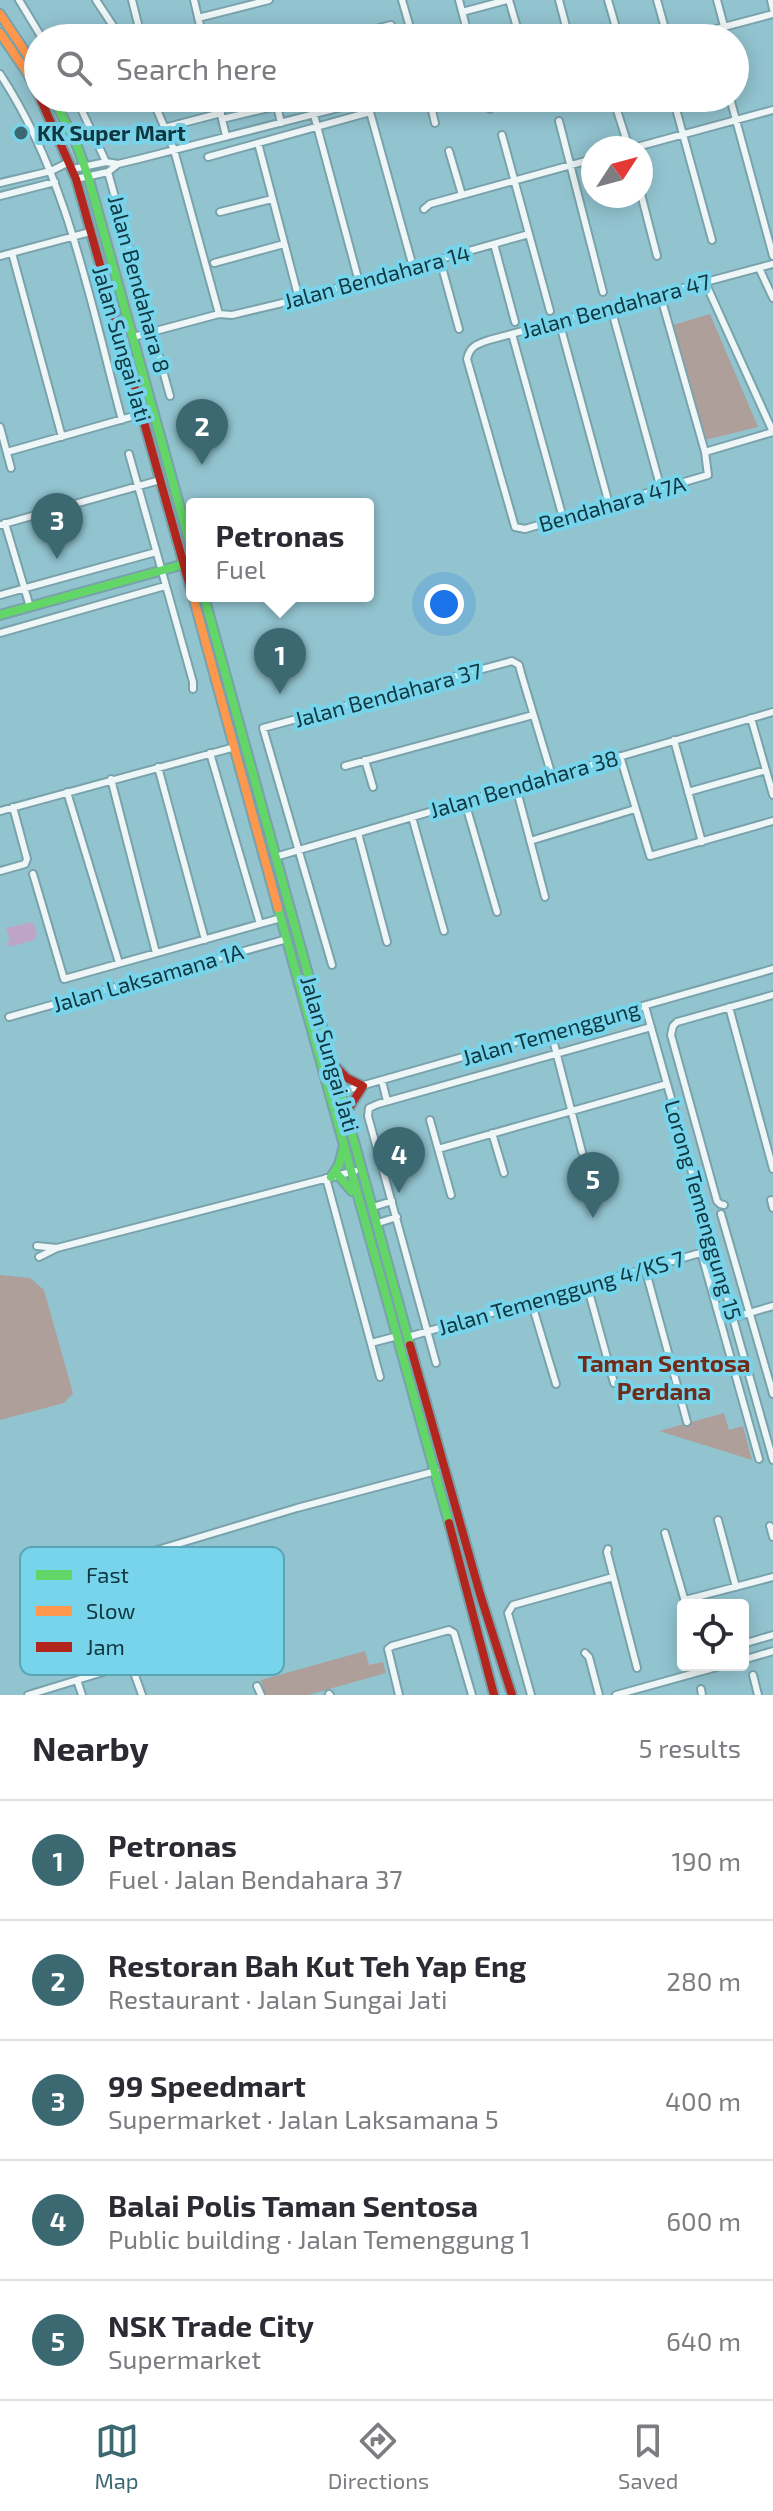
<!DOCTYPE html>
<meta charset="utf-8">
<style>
body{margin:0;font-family:"Exo 2",sans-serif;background:#f7f7f7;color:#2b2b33}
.controls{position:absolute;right:24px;bottom:24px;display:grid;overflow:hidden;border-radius:8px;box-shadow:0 4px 20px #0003}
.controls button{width:72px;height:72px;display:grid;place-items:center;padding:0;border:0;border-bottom:2px solid #e1e1e2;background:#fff;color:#2b2b33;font:40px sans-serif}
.compass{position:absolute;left:581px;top:136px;width:72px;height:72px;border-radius:50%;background:#fff;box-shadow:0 4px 20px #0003;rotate:54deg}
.you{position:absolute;left:444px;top:604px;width:28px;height:28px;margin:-20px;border:6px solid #fff;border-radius:50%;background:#1a73e8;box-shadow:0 0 0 12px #1a73e833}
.badge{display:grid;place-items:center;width:52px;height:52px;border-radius:50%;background:#3c6872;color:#fff;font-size:26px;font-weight:700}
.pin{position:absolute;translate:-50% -66px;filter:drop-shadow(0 2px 4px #0008)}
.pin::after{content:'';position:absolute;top:42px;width:28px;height:24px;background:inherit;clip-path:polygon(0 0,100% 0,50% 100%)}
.popup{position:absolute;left:186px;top:498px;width:188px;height:104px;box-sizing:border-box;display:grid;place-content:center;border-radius:8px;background:#fff;filter:drop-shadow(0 2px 6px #0005);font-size:26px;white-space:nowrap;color:#7c7c81}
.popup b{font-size:30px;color:#2b2b33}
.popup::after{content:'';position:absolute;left:50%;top:100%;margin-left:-16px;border:16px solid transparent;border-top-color:#fff}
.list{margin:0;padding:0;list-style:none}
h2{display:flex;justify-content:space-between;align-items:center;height:104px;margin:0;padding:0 32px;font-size:34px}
h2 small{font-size:26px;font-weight:400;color:#7c7c81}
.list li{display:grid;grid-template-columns:52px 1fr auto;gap:24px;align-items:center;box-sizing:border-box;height:120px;padding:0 32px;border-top:2px solid #e1e1e2}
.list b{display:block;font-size:30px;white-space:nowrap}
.list p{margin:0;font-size:26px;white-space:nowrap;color:#7c7c81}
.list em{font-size:26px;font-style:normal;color:#7c7c81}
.icon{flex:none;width:44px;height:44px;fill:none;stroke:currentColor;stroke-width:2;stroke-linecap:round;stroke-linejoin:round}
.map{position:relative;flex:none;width:773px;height:1695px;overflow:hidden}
.search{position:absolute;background:#fff;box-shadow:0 4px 20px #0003;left:24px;right:24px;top:24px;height:88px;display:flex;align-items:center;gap:20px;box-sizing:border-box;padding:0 28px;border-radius:44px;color:#7c7c81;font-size:30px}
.sheet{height:704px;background:#fff}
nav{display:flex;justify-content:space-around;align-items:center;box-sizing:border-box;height:112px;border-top:2px solid #e1e1e2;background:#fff;font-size:22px;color:#7c7c81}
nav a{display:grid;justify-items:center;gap:4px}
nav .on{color:#3c6872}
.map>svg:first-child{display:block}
.green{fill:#ae9f9a}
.water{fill:#bea4c7}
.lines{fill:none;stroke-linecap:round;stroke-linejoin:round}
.street-casing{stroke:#79a2ab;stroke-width:10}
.fast-casing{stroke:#79a2ab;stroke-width:12}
.slow-casing{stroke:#79a2ab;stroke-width:12}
.jam-casing{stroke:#79a2ab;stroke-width:12}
.street{stroke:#eff6f8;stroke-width:6}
.fast{stroke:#63d668;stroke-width:8}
.slow{stroke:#ff974d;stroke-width:8}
.jam{stroke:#b3261e;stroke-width:8}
.poi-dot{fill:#3c6872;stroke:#78d4ea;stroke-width:3}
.labels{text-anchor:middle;stroke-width:8;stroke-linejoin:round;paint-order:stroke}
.poi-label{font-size:22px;font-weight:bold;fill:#0e3740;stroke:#78d4ea;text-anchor:start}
.street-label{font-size:22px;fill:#0e3740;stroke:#78d4ea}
.neighbourhood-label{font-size:24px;font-weight:bold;fill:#6f2c1b;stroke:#78d4ea}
.key{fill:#78d4ea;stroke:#58a5b7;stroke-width:2}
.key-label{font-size:22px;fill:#0e3740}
</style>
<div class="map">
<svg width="773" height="1695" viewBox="0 0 773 1695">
<rect width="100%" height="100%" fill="#92c4d0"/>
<path class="green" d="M 710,314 L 758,427 L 705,440 L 673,325 Z
M 0,1275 L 30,1278 L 44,1290 L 73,1393 L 64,1403 L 0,1420 Z
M 724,1413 L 729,1430 L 743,1426 L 752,1460 L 659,1431 Z
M 365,1651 L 369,1665 L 383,1662 L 386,1673 L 308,1695 L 265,1695 L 261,1680 Z"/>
<path class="water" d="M 33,922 L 37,935 L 34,940 L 9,947 L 7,942 L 12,940 L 8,939 L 9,938 L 6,928 Z"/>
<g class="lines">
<defs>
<path id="street" d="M 19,0 L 42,38
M 96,0 L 121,38
M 132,0 L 141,36
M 194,0 L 203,38
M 402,0 L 413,38
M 459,0 L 469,38
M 509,0 L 520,38
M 559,0 L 569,38
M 608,0 L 619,38
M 657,0 L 664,25
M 717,0 L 724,26
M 771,0 L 773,9
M 462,12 L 507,0
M 198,18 L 269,0
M 341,38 L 391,25
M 682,38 L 773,14
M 0,74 C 68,177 90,302 122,420
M 76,98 L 106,162
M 152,98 L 174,150 L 219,314
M 217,98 L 226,136
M 429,98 L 435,123
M 487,98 L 490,109
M 673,98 L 712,240
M 730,98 L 773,256
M 615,104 L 629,148
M 314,115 L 359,282
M 222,119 L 277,106 L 281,123
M 559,121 L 603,292
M 164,128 L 221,113
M 502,135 L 550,311
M 258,143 L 299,299
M 633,148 L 773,110
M 449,151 L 462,195
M 208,157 L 370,112 L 413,267
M 73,169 L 106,162 L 118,164
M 108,172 L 170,396
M 76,179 L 108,172 L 118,164 L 139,159 L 377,98
M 0,183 L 51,171 L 69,162
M 641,194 L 657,256
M 0,196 L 55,182
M 424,209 L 430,204 L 593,159
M 220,212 L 272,199
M 494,244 L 515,322
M 12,253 L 62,437
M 0,256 L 90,232
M 440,260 L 459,329
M 214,263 L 284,244
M 759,268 L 773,298
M 705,282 L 773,432
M 660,294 L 705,452 L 708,475 L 525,529 L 515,527 L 467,359 C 470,346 477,344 489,340 L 773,264
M 611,308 L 661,489
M 559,321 L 609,504
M 512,334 L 563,518
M 133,337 L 219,314 L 232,315 L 295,300 L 529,234
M 0,427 L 11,468
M 7,452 L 141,414
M 705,452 L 773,432
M 129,454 L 193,682 L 193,689
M 5,523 L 30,607
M 0,525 L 160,480
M 0,595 L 156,552
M 0,633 L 165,586
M 751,718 L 773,795
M 674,740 L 702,842
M 210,753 L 260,924
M 620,756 L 650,856 L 773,821
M 365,760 L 373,787
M 345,766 L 533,715
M 158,767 L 205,940
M 111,779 L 156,953
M 516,787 L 545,897
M 67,792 L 119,963
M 688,792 L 766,770
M 465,802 L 497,912
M 0,811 L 235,747
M 412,817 L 444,931
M 358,833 L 387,942
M 530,841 L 635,809
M 275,857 L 773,712
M 0,871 L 25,864 L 27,859 L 13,807
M 33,874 L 64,979 L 281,918
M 332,965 L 263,728 L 512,661 L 519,665 L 521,673 L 552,776
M 645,1006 L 773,1460
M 729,1007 L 773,1169
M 9,1017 L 287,939
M 551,1032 L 582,1152
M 382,1081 L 387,1101
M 329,1095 L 773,969
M 430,1120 L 451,1195
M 492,1133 L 504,1173
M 438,1149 L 667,1084
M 326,1178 L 380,1377
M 771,1200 L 773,1208
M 724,1205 L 720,1204 L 717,1201 L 671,1035 L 673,1026 L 677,1022 L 773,995
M 373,1207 L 392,1201
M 721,1214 L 773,1394
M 378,1223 L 397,1217
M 37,1246 L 57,1248
M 701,1252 L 759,1459
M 39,1257 L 57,1248 L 355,1171
M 645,1268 L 687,1422
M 587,1285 L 614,1383
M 531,1301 L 556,1384
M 732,1318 L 773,1306
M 408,1337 L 714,1249
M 371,1343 L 398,1336
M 436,1363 L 368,1116 L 369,1108 L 378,1104 L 651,1027
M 718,1520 L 736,1587
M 770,1526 L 773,1537
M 665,1533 L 686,1605
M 608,1549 L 607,1552 L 637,1668
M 154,1551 L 297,1508 L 436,1471
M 685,1600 L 773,1577
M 743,1644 L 773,1635
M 585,1653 L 589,1657 L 599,1695
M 743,1660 L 773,1651
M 753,1675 L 758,1695
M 77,1680 L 82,1695
M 257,1686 L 261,1695
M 701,1689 L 702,1695
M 329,1694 L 330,1695
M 28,1695 L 126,1665 L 132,1667 L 142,1695
M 399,1695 L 388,1649 L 392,1646 L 449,1630 L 454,1633 L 472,1695
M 531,1695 L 508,1613 L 513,1605 L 613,1577
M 616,1695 L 724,1665"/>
<path id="fast" d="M 53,98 L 76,143 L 88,176 L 192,551
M 204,596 L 410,1345
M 0,615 L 192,562
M 278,908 L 449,1523
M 338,1175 L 352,1191
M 331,1177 L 339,1165 L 343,1149"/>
<path id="slow" d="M 0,14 L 38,71
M 0,33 L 28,74 L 38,94
M 193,596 L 278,908"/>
<path id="jam" d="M 40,98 L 76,179 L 192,594
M 337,1068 L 347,1078 L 363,1086 L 347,1111
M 410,1345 L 480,1594 L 512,1695
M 449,1523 L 494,1695"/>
</defs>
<use href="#street" class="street-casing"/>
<use href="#fast" class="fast-casing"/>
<use href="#slow" class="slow-casing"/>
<use href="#jam" class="jam-casing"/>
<use href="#street" class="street"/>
<use href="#fast" class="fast"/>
<use href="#slow" class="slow"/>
<use href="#jam" class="jam"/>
</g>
<circle class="poi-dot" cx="21" cy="133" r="8"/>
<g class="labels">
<g class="poi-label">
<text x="37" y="141">KK Super Mart</text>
</g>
<g class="street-label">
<text transform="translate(377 277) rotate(-15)" y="8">Jalan Bendahara 14</text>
<text transform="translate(139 284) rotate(75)" y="8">Jalan Bendahara 8</text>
<text transform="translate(616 306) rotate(-15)" y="8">Jalan Bendahara 47</text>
<text transform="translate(122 344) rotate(74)" y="8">Jalan Sungai Jati</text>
<text transform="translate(612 504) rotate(-16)" y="8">Bendahara 47A</text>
<text transform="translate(388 695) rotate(-15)" y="8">Jalan Bendahara 37</text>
<text transform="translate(524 784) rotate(-16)" y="8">Jalan Bendahara 38</text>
<text transform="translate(148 978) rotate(-16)" y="8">Jalan Laksamana 1A</text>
<text transform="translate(551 1033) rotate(-16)" y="8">Jalan Temenggung</text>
<text transform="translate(330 1054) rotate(74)" y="8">Jalan Sungai Jati</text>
<text transform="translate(703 1210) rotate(74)" y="8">Lorong Temenggung 15</text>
<text transform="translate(561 1293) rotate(-16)" y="8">Jalan Temenggung 4/KS 7</text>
</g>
<g class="neighbourhood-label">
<text x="664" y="1372">Taman Sentosa<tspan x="664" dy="28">Perdana</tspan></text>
</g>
</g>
<rect x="20" y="1547" width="264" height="128" rx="12" class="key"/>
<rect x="36" y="1570" width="36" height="10" fill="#63d668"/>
<rect x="36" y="1606" width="36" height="10" fill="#ff974d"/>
<rect x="36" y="1642" width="36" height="10" fill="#b3261e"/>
<g class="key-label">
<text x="86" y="1583">Fast</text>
<text x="86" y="1619">Slow</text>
<text x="86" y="1655">Jam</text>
</g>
</svg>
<div class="controls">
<button><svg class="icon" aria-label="locate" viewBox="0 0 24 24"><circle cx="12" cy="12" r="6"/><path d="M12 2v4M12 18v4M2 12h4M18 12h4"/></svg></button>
</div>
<svg class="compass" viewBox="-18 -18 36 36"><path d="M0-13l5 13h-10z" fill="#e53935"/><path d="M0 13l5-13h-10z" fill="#7c7c81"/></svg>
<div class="you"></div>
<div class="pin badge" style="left:280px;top:694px">1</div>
<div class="popup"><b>Petronas</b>Fuel</div>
<div class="pin badge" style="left:202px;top:465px">2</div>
<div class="pin badge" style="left:57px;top:559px">3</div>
<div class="pin badge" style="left:399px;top:1193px">4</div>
<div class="pin badge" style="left:593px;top:1218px">5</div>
<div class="search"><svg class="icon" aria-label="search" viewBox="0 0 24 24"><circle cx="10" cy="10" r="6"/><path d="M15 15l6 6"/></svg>Search here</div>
</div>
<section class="sheet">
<h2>Nearby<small>5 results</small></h2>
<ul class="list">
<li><span class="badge">1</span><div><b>Petronas</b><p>Fuel · Jalan Bendahara 37</p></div><em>190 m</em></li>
<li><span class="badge">2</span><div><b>Restoran Bah Kut Teh Yap Eng</b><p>Restaurant · Jalan Sungai Jati</p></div><em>280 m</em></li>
<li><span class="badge">3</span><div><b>99 Speedmart</b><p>Supermarket · Jalan Laksamana 5</p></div><em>400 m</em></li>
<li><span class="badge">4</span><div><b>Balai Polis Taman Sentosa</b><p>Public building · Jalan Temenggung 1</p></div><em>600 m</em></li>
<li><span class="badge">5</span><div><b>NSK Trade City</b><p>Supermarket</p></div><em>640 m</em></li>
</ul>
</section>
<nav>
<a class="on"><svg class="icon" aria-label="map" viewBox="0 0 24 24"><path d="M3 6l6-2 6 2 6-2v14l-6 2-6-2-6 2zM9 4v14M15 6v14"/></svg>Map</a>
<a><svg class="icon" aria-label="directions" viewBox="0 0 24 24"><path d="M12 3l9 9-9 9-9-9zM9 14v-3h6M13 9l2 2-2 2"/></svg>Directions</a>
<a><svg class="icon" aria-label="saved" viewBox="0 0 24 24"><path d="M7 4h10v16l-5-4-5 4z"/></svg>Saved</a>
</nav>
